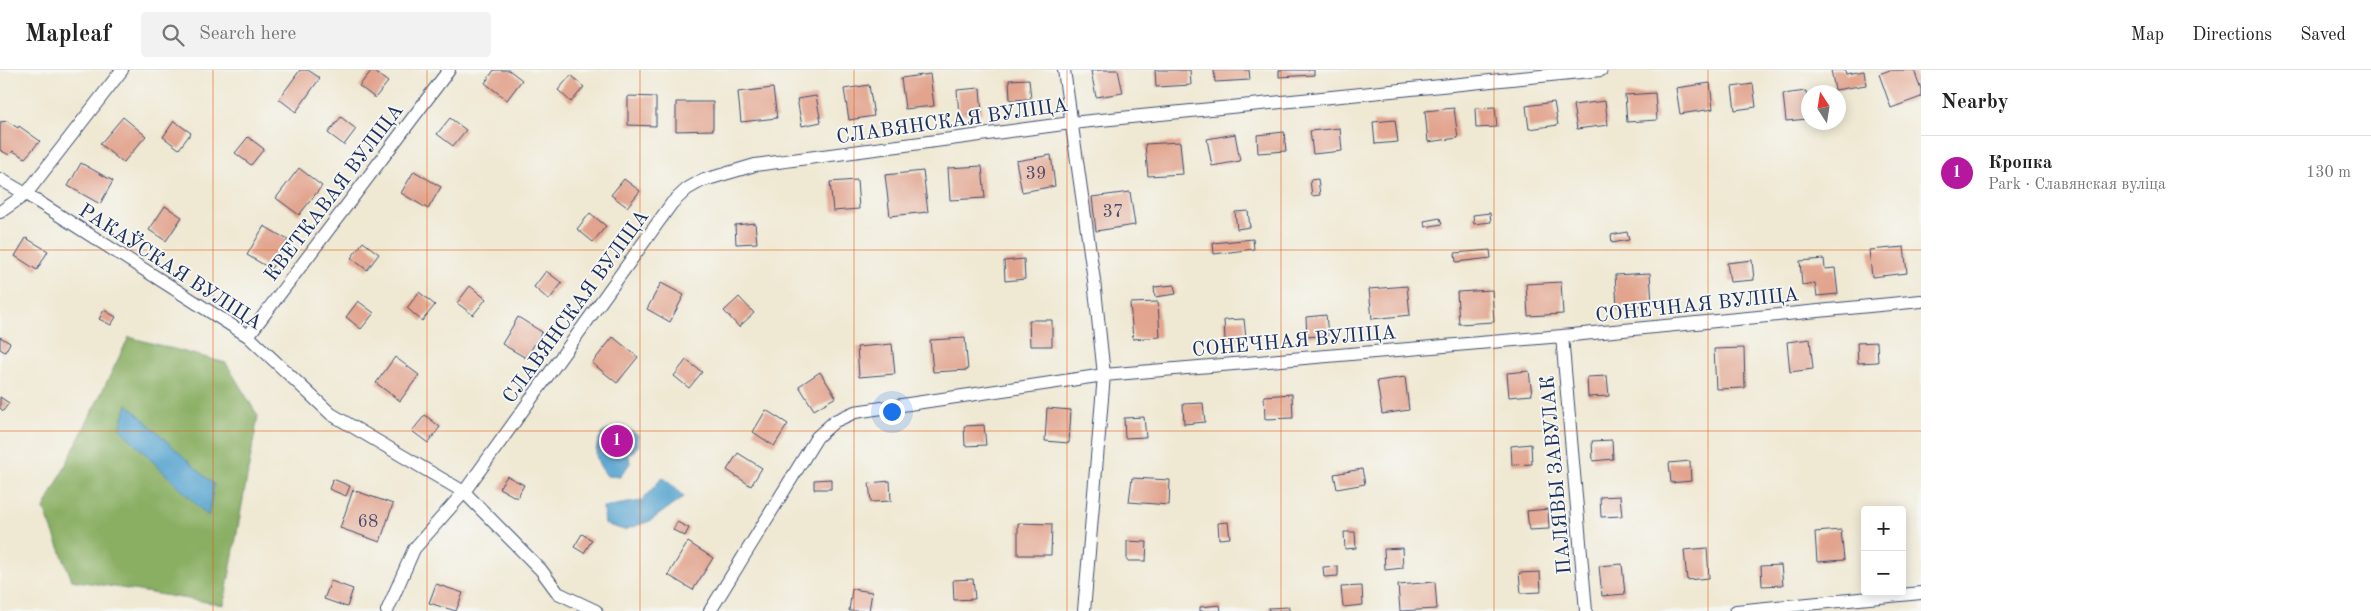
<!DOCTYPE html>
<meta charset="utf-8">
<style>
body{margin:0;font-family:"Old Standard TT",serif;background:#f2f2f2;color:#222}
.controls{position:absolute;right:15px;bottom:15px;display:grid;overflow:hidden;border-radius:5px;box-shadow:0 2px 12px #0003}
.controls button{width:45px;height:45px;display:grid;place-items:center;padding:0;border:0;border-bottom:1px solid #e0e0e0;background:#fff;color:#222;font:25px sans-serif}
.compass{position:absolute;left:1801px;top:15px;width:45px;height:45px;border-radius:50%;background:#fff;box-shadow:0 2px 12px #0003;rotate:348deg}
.you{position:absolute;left:891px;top:341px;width:18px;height:18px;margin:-12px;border:4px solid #fff;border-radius:50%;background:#1a73e8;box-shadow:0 0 0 8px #1a73e833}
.badge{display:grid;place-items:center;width:32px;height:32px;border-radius:50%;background:#b5179e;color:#fff;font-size:16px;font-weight:700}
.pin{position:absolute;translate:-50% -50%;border:2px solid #fff;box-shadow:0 1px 5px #0006}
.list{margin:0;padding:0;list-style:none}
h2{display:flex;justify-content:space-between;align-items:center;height:65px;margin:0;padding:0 20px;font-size:21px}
h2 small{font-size:16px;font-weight:400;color:#767676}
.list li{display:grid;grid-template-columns:32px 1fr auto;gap:15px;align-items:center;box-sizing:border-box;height:75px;padding:0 20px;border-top:1px solid #e0e0e0}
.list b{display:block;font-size:19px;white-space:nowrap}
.list p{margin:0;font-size:16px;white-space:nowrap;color:#767676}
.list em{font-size:16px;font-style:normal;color:#767676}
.icon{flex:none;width:28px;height:28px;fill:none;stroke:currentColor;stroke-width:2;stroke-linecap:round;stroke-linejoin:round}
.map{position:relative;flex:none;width:1921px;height:541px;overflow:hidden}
header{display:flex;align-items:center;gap:30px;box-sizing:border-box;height:70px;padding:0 25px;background:#fff;border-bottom:1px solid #e0e0e0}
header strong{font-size:24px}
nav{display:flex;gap:28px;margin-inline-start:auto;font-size:18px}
.search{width:350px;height:45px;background:#f2f2f2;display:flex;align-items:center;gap:12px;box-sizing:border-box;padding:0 18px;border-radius:5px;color:#767676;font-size:19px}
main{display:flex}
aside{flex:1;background:#fff}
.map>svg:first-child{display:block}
.forest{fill:#8aaf64;stroke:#526f61}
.water{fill:#55a3cf;stroke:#386996}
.building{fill:#e2a48e}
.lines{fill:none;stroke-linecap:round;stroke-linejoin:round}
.minor-casing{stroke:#3b4b6f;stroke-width:14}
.minor{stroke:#fff;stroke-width:12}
.grid{fill:none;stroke:#de5710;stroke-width:1;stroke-opacity:0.55}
.labels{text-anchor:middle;stroke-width:4;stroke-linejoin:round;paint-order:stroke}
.number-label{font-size:18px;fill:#4d4c6a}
.street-label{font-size:20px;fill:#1b2f5e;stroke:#f6f6f2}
</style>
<header>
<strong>Mapleaf</strong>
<div class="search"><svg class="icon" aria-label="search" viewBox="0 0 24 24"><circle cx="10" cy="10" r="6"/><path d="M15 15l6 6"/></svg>Search here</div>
<nav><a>Map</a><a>Directions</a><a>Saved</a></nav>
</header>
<main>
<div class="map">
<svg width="1921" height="541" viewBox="0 0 1921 541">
<rect width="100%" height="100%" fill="#f6f6f2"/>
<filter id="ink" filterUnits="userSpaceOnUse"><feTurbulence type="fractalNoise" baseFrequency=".02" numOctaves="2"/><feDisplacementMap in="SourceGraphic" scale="10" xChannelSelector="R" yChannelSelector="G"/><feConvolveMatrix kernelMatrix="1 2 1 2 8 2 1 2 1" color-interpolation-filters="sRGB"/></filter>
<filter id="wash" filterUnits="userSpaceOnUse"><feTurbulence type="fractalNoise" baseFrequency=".0096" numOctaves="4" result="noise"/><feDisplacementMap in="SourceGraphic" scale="20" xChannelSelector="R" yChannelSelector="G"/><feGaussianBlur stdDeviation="1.12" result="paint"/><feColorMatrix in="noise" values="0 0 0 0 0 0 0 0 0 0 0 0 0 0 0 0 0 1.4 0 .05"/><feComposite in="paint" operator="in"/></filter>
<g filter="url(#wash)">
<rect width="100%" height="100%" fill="#efe8d2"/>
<path class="forest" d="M 129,267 L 226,293 L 258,346 L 224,535 L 72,510 L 44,439 Z"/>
<path class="water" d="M 127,334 L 214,415 L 208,446 L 120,359 Z
M 613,358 L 629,360 L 638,365 L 638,376 L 629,386 L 630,393 L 620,407 L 607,406 C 594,389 593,382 602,363 Z
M 663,407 L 684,427 L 650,451 L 624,460 L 605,454 L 603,437 L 641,431 Z"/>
<g id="blocks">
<path class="building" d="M 300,0 L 308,0 L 320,8 L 296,42 L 279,29 Z
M 372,0 L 388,12 L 375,28 L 359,16 Z
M 494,0 L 509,0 L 522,10 L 507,30 L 485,13 Z
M 1101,0 L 1118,0 L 1123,23 L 1096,27 L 1091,1 Z
M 1155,0 L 1190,0 L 1191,15 L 1156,17 Z
M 1214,0 L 1249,0 L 1250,10 L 1215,12 Z
M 1279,0 L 1314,0 L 1314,5 L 1279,7 Z
M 1831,0 L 1845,0 L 1846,4 L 1864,1 L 1866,15 L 1835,20 Z
M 1890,0 L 1914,0 L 1921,19 L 1921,27 L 1891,38 L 1879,4 Z
M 930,4 L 934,36 L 905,39 L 901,8 Z
M 571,5 L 584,17 L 571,32 L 558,20 Z
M 1029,9 L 1031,29 L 1010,30 L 1009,10 Z
M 1710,13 L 1713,39 L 1680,44 L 1676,18 Z
M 1753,14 L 1756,37 L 1735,40 L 1732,17 Z
M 869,15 L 874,46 L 849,50 L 844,19 Z
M 773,18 L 777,48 L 741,52 L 738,22 Z
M 980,18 L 982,43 L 959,45 L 957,20 Z
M 1806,21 L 1807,27 L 1808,27 L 1808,49 L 1786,51 L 1783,24 Z
M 1655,23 L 1657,50 L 1627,52 L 1625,25 Z
M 628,26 L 656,27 L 656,56 L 628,55 Z
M 816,26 L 821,52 L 802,56 L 797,29 Z
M 1605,31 L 1608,55 L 1577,59 L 1573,35 Z
M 676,32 L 713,32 L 713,60 L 676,61 Z
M 1554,32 L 1558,55 L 1529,59 L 1526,36 Z
M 1495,37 L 1497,57 L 1476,58 L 1475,38 Z
M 1454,38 L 1458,68 L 1428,72 L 1425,41 Z
M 123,47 L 146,66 L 123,93 L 100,74 Z
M 341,47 L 356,59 L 344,75 L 328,63 Z
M 450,48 L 466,60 L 453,76 L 437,64 Z
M 1395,50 L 1398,72 L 1375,74 L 1373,52 Z
M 7,51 L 18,58 L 19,56 L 40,71 L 25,88 L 13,81 L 9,85 L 0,80 L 0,52 Z
M 174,51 L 191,63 L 179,79 L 163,67 Z
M 1340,58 L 1342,81 L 1313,84 L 1310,61 Z
M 1284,62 L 1286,81 L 1258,83 L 1257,65 Z
M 1235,64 L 1240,91 L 1212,96 L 1207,69 Z
M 248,67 L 264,79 L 251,95 L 235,83 Z
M 1180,72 L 1183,104 L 1148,106 L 1145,74 Z
M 1051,85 L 1055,116 L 1022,122 L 1016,91 Z
M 81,93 L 113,111 L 100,134 L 68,116 Z
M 982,96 L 985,128 L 950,130 L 948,98 Z
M 299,98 L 322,116 L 299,145 L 276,128 Z
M 414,101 L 441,117 L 428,139 L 401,123 Z
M 923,101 L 928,142 L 890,146 L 885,105 Z
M 624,109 L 640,121 L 627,137 L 611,125 Z
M 1318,109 L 1320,125 L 1312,126 L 1310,110 Z
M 857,110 L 859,139 L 833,141 L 830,112 Z
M 1130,122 L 1135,155 L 1096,161 L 1092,127 Z
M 165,136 L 182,147 L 166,171 L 149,160 Z
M 1248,141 L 1250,157 L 1237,159 L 1235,142 Z
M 590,143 L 606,156 L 593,172 L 577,159 Z
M 1490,143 L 1491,152 L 1474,154 L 1473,145 Z
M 1440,148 L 1442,154 L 1425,157 L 1424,151 Z
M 755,153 L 757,173 L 736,174 L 735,155 Z
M 264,156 L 288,170 L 271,199 L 247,185 Z
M 1627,162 L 1629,170 L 1612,173 L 1611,165 Z
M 26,168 L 48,181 L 37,200 L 15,186 Z
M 1253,169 L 1254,179 L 1214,184 L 1213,173 Z
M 363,172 L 379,184 L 367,200 L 351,188 Z
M 1904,177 L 1907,203 L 1872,207 L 1869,180 Z
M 1490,180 L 1491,188 L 1456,192 L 1455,183 Z
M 1024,189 L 1025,209 L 1005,211 L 1004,191 Z
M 1824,189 L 1825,199 L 1835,198 L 1838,224 L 1817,226 L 1815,213 L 1802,215 L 1800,191 Z
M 1752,190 L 1754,210 L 1730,212 L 1727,193 Z
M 546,201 L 562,213 L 549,230 L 534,217 Z
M 1650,203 L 1652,235 L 1617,237 L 1615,205 Z
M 1561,212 L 1563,244 L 1528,246 L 1526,214 Z
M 661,213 L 684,225 L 670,252 L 647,239 Z
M 1174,215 L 1176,224 L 1155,227 L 1154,217 Z
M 470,216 L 486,229 L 473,245 L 457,233 Z
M 1407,216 L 1410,245 L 1372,249 L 1369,219 Z
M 1492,220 L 1494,252 L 1459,254 L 1457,222 Z
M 419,222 L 435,235 L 422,251 L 407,238 Z
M 739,227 L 754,243 L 739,257 L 724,241 Z
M 358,231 L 374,243 L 361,259 L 346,247 Z
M 1158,232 L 1160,267 L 1133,269 L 1130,233 Z
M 104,240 L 116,247 L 111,255 L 99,249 Z
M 1326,245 L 1328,265 L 1307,267 L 1306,247 Z
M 518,247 L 542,262 L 526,288 L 502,274 Z
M 1244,249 L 1246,269 L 1225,270 L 1224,250 Z
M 1029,250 L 1052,250 L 1052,276 L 1030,276 Z
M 0,267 L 10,273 L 5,282 L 0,279 Z
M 613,267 L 638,287 L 617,313 L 592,293 Z
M 965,268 L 968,300 L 933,302 L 930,270 Z
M 1810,269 L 1813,299 L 1790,302 L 1787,272 Z
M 1877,272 L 1878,292 L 1858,293 L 1857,273 Z
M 892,274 L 895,304 L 859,307 L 857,277 Z
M 1744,278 L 1745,318 L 1716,319 L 1714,279 Z
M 395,287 L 419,305 L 400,331 L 376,313 Z
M 686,290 L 702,302 L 689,318 L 674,306 Z
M 1529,301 L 1532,325 L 1509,327 L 1507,303 Z
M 820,302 L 836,327 L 814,340 L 799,316 Z
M 1607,306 L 1609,326 L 1588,327 L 1587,307 Z
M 1405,307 L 1409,340 L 1382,344 L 1377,311 Z
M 1292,324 L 1293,348 L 1265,349 L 1264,326 Z
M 0,327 L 9,333 L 3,341 L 0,338 Z
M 1203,333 L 1205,352 L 1184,354 L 1183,334 Z
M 1047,338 L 1071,340 L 1069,373 L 1045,371 Z
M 766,340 L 788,354 L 774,376 L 753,362 Z
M 425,345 L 440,357 L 428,373 L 412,361 Z
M 1144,347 L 1146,367 L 1125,368 L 1124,348 Z
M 984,355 L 986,375 L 965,376 L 964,356 Z
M 1612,370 L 1613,389 L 1593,391 L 1592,371 Z
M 1531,374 L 1532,394 L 1512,395 L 1511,376 Z
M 738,383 L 762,398 L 751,416 L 727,400 Z
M 1690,391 L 1691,411 L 1671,413 L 1669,393 Z
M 1362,399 L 1365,414 L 1337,419 L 1334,404 Z
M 507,406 L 524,415 L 517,428 L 499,418 Z
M 1132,408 L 1170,410 L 1169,435 L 1129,432 Z
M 333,409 L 350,416 L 346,426 L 329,419 Z
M 831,409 L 831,419 L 814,419 L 814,410 Z
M 890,411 L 891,431 L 871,432 L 869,413 Z
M 353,420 L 393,434 L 380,472 L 340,458 Z
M 1620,426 L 1622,446 L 1601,447 L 1600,427 Z
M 1548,439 L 1549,459 L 1529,460 L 1527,441 Z
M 677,452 L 689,458 L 685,466 L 673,460 Z
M 1228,452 L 1230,468 L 1219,469 L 1218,453 Z
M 1018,453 L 1052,454 L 1051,485 L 1018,485 Z
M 1841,460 L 1844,490 L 1817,492 L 1815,462 Z
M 1344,462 L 1355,462 L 1356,478 L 1345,479 Z
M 582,464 L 592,470 L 584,483 L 574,477 Z
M 1127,471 L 1147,472 L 1146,491 L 1127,491 Z
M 688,472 L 713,488 L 693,520 L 668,505 Z
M 1402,478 L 1403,498 L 1385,500 L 1384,479 Z
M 1707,478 L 1709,508 L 1687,510 L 1684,480 Z
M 1622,494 L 1625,524 L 1602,526 L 1599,496 Z
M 1781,495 L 1783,515 L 1762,516 L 1761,496 Z
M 1338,496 L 1338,506 L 1324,507 L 1323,497 Z
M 1540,502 L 1541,522 L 1521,523 L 1519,503 Z
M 973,509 L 975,529 L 954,530 L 953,510 Z
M 331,511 L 353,519 L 347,537 L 324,529 Z
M 1435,512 L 1437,539 L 1400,541 L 1398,515 Z
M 436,514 L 463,523 L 456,541 L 429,533 Z
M 1362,516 L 1363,535 L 1343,537 L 1341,517 Z
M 852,519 L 872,522 L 869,541 L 849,541 Z
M 1220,535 L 1221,541 L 1200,541 L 1200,537 Z
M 1289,537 L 1289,541 L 1269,541 L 1268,538 Z"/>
</g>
</g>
<g filter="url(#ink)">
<use href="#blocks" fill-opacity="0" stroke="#3b4b6f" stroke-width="1"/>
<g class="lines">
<defs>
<path id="minor" d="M 1064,0 L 1094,210 L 1104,305 L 1084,541
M 0,109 L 26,124 L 248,266 L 331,344 L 464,422 L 541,500 L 558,523 L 596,541
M 0,142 L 26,124 L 122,0
M 248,266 L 449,0
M 1562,266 L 1586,541
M 387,541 L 414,479 L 464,422 L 672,133 L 687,119 L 701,111 L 755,95 L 1071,53 L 1601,0
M 710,541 L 817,367 L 835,351 L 855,342 L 1104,305 L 1562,266 L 1921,231
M 1736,541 L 1921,523"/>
</defs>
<use href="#minor" class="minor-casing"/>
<use href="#minor" class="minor"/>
</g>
</g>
<path class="grid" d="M 213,0 L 213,541M 427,0 L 427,541M 640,0 L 640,541M 854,0 L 854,541M 1067,0 L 1067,541M 1281,0 L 1281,541M 1494,0 L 1494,541M 1708,0 L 1708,541M 0,180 L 1921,180M 0,361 L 1921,361"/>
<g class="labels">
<g class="number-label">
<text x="1036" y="109">39</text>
<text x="1113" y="147">37</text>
<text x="368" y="457">68</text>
</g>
<g class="street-label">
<text transform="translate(952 50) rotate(-8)" y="7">СЛАВЯНСКАЯ ВУЛІЦА</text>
<text transform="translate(333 122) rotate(-53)" y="7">КВЕТКАВАЯ ВУЛІЦА</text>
<text transform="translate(171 196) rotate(33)" y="7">РАКАЎСКАЯ ВУЛІЦА</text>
<text transform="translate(1697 234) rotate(-6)" y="7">СОНЕЧНАЯ ВУЛІЦА</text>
<text transform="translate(575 236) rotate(-54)" y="7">СЛАВЯНСКАЯ ВУЛІЦА</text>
<text transform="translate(1294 270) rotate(-5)" y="7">СОНЕЧНАЯ ВУЛІЦА</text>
<text transform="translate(1555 405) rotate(-95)" y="7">ПАЛЯВЫ ЗАВУЛАК</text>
</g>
</g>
</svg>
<div class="controls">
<button>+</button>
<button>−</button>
</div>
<svg class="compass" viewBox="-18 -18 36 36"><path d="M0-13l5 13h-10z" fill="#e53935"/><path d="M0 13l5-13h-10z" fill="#767676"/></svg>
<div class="you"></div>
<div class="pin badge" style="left:617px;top:371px">1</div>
</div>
<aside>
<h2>Nearby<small></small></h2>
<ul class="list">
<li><span class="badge">1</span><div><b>Кропка</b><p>Park · Славянская вуліца</p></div><em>130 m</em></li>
</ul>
</aside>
</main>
